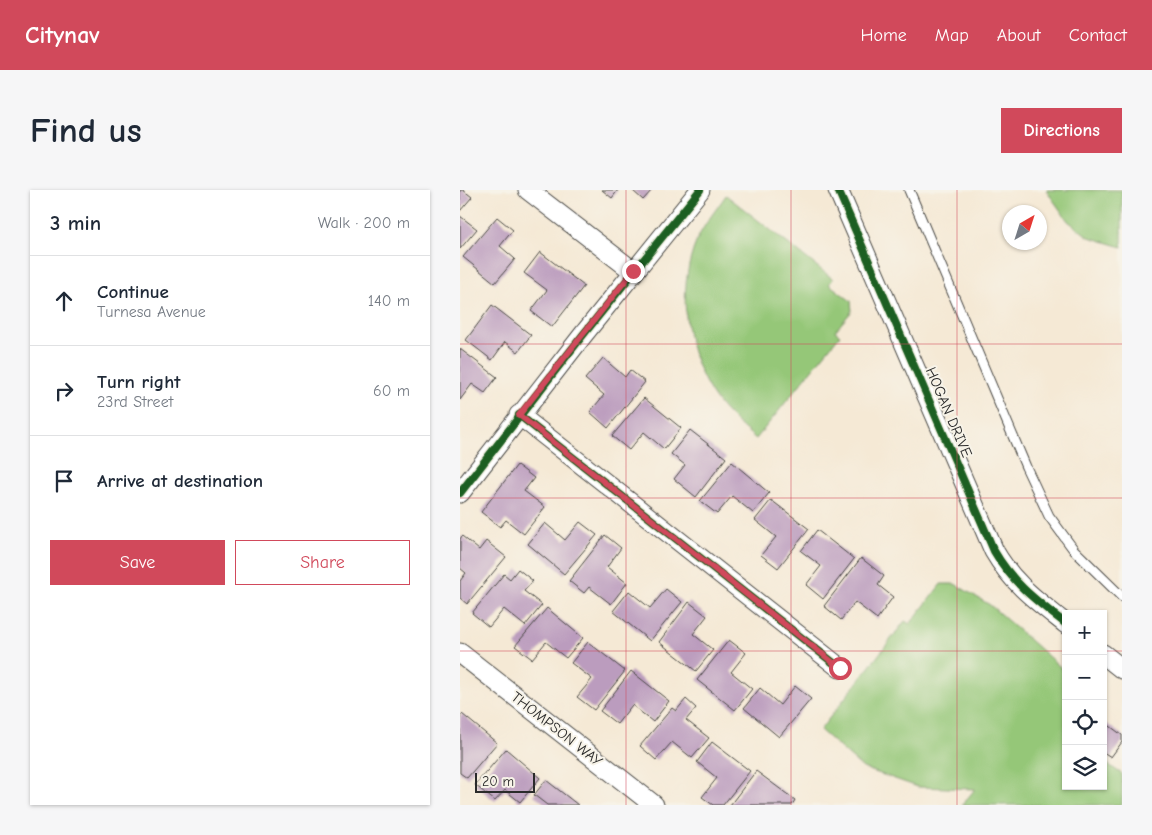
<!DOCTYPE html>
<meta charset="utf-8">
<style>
body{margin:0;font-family:"Comic Neue",sans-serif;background:#f6f6f7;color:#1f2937}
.controls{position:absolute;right:15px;bottom:15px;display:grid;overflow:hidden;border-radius:0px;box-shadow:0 1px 4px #0004}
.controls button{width:45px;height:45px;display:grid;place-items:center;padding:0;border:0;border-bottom:1px solid #e0e1e3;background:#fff;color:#1f2937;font:25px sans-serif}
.compass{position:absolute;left:542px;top:15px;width:45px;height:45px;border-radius:50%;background:#fff;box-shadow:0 1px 4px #0004;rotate:39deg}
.scale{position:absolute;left:15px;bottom:12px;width:60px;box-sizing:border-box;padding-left:5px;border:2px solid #2b2b2b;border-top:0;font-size:14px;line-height:18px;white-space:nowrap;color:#2b2b2b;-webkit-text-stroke:4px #f7f3e8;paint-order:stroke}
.stop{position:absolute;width:15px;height:15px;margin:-11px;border:4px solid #d1495b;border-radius:50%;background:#fff}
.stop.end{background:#d1495b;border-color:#fff;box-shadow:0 1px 5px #0008}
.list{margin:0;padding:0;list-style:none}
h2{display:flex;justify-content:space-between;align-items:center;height:65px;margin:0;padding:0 20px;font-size:21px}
h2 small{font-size:16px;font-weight:400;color:#747a83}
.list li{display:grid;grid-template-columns:32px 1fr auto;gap:15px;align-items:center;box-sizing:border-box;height:90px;padding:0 20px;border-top:1px solid #e0e1e3}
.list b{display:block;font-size:19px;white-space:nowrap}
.list p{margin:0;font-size:16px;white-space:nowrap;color:#747a83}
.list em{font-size:16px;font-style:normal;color:#747a83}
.actions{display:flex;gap:10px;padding:15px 20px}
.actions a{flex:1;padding:11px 0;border:1px solid #d1495b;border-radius:0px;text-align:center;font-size:18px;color:#d1495b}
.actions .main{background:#d1495b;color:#fff}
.icon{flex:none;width:28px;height:28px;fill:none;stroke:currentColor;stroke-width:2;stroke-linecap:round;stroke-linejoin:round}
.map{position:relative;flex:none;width:662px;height:615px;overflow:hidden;border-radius:0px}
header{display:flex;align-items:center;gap:30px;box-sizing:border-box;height:70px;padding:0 25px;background:#d1495b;color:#fff}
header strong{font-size:24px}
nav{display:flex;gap:28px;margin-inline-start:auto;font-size:18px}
.intro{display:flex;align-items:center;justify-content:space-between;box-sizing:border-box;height:120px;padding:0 30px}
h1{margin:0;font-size:35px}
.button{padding:12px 22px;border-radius:0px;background:#d1495b;color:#fff;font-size:18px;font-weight:700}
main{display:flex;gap:30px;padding:0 30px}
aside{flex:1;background:#fff;border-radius:0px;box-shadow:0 1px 4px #0004}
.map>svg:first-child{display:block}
.green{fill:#95c778;stroke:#607952}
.building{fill:#bb9cbe}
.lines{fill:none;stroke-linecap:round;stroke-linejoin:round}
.service-casing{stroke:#494844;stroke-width:11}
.minor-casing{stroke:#494844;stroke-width:21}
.service{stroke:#fff;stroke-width:9}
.minor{stroke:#fff;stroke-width:19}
.cycleway-casing{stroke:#f7f3e8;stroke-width:11}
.cycleway{stroke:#1b5e20;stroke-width:8}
.route{stroke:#d1495b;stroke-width:6}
.grid{fill:none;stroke:#d1495b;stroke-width:1;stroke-opacity:0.55}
.labels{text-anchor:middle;stroke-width:4;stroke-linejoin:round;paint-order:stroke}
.street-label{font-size:15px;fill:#2b2b2b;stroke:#f7f3e8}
</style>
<header>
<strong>Citynav</strong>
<nav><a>Home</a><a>Map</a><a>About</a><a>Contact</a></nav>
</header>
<div class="intro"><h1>Find us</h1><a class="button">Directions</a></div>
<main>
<aside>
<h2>3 min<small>Walk · 200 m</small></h2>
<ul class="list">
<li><svg class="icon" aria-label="ahead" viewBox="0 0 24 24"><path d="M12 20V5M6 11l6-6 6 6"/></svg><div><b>Continue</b><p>Turnesa Avenue</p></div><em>140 m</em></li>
<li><svg class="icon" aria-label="right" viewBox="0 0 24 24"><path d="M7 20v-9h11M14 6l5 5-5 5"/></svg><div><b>Turn right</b><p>23rd Street</p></div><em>60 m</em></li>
<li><svg class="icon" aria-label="arrive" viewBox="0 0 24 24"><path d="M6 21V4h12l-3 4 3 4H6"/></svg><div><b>Arrive at destination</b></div></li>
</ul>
<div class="actions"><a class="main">Save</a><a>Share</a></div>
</aside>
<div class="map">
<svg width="662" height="615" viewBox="0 0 662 615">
<rect width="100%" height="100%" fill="#f7f3e8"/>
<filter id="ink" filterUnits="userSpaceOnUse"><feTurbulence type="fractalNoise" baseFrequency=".02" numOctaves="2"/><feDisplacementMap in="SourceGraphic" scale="10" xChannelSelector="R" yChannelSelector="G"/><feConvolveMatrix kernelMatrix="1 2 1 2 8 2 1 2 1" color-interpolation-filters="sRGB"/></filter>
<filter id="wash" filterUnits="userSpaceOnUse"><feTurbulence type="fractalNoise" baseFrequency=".0096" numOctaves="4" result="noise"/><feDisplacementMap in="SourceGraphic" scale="20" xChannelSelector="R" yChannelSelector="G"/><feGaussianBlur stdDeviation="1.12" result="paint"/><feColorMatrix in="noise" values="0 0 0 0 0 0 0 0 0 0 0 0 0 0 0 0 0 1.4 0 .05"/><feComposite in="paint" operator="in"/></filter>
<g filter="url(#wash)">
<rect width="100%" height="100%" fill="#f5e9d5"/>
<path class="green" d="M 586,0 L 662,0 L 662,57 L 629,47 L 608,31 Z
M 266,5 L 373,89 L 369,94 L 391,111 L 392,121 L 375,141 L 380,145 L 296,249 C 282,237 268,226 257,211 C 225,167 215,102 237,50 C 244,34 256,20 266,5 Z
M 481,394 L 495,394 L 530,415 L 606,482 L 606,596 L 643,596 L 643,571 L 662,584 L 662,615 L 502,615 L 515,599 L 458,597 L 403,578 L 360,540 L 445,431 L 450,434 Z"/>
<g id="blocks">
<path class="building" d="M 0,0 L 3,0 L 12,7 L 0,21 Z
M 142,0 L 158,0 L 152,8 Z
M 172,0 L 192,0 L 183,10 Z
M 0,26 L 17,39 L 0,59 Z
M 37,27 L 53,40 L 40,56 L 55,69 L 35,93 L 3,67 Z
M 80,62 L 124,96 L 92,137 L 71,121 L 87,100 L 64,83 Z
M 32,115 L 71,145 L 58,162 L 45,152 L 32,170 L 6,150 Z
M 0,159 L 37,187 L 25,203 L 12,194 L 0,210 Z
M 143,168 L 165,187 L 170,180 L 185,192 L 148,238 L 130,222 L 144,205 L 125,189 Z
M 184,208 L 221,238 L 204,259 L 184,242 L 169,260 L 152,246 Z
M 230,240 L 266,268 L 236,307 L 214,289 L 225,275 L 211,264 Z
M 272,272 L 309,303 L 293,323 L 272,306 L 257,324 L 240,311 Z
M 57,275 L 74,288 L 64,301 L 85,317 L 64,344 L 46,330 L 40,337 L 21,322 Z
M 311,310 L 349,339 L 318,378 L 301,365 L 316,347 L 295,330 Z
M 120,332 L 137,345 L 104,384 L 68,354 L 85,333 L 105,350 Z
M 357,340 L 394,369 L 363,409 L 346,395 L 361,376 L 341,361 Z
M 145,345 L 161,358 L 147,377 L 167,393 L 151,414 L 129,397 L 124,403 L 109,391 Z
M 2,346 L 19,360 L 26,351 L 46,367 L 7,414 L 0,408 L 0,391 L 6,383 L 0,378 L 0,349 Z
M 401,368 L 424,386 L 418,395 L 433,407 L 417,429 L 395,412 L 381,430 L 364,416 Z
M 58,379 L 73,391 L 64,401 L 82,415 L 65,436 L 44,419 L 29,437 L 12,423 L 44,384 L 50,389 Z
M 206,399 L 222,412 L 190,451 L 153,421 L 169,401 L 190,418 Z
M 229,412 L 247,426 L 233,444 L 253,460 L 236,481 L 199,452 Z
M 87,418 L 123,448 L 106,468 L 86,452 L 72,469 L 55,456 Z
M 269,450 L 286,463 L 271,482 L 292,499 L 275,520 L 237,490 Z
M 128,452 L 165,481 L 134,520 L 117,507 L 132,489 L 111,473 Z
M 171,481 L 209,511 L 193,532 L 172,515 L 157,534 L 140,521 Z
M 335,496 L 351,509 L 319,547 L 284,518 L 300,498 L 320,515 Z
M 226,509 L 236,518 L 226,530 L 249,548 L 232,568 L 212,552 L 196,570 L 180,556 L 212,518 L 216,521 Z
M 2,524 L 37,553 L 7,588 L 0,583 L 0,527 Z
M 643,531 L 662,545 L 662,552 L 651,567 L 643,562 Z
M 252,552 L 290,581 L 263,615 L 253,615 L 242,607 L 257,588 L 237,572 Z
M 46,559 L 80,588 L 60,612 L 45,600 L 35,611 L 15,595 Z
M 296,581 L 335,610 L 332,615 L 270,615 Z
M 86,590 L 118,615 L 87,615 L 74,605 Z"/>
</g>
</g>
<g filter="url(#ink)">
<use href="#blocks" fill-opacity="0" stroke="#494844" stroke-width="1"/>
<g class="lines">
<defs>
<path id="service" d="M 449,0 L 566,277 L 589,326 L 614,360 L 662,407"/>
<path id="minor" d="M 68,0 L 173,81
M 378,0 L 534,361 C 553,394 577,411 606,434
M 59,225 L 380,478
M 0,303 L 123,145 L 240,0
M 0,463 L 194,615
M 643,464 L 662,479"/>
</defs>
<use href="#service" class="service-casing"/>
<use href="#minor" class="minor-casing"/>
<use href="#service" class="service"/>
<use href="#minor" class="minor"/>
<defs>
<path id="cycleway" d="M 378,0 L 534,361 C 553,394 577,411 606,434
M 59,225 L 380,478
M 0,303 L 123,145 L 240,0"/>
</defs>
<use href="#cycleway" class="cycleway-casing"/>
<use href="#cycleway" class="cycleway"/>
</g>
</g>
<g class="lines" filter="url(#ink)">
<path class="route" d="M 173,81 L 59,225 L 380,478"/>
</g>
<path class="grid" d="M 166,0 L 166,615M 331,0 L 331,615M 497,0 L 497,615M 0,154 L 662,154M 0,308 L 662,308M 0,461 L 606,461M 643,461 L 662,461"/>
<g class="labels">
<g class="street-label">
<text transform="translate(489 222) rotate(67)" y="5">HOGAN DRIVE</text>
<text transform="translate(97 539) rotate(38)" y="5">THOMPSON WAY</text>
</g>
</g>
</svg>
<div class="controls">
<button>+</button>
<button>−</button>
<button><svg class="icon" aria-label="locate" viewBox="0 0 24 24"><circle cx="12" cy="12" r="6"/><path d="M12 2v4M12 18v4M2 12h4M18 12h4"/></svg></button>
<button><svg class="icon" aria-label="layers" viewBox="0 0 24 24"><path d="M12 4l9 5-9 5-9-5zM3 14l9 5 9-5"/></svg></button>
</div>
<svg class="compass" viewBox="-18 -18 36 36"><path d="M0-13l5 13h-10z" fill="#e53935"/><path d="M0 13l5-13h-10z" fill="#747a83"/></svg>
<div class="scale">20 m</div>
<div class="stop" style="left:380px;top:478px"></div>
<div class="stop end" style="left:173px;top:81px"></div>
</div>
</main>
